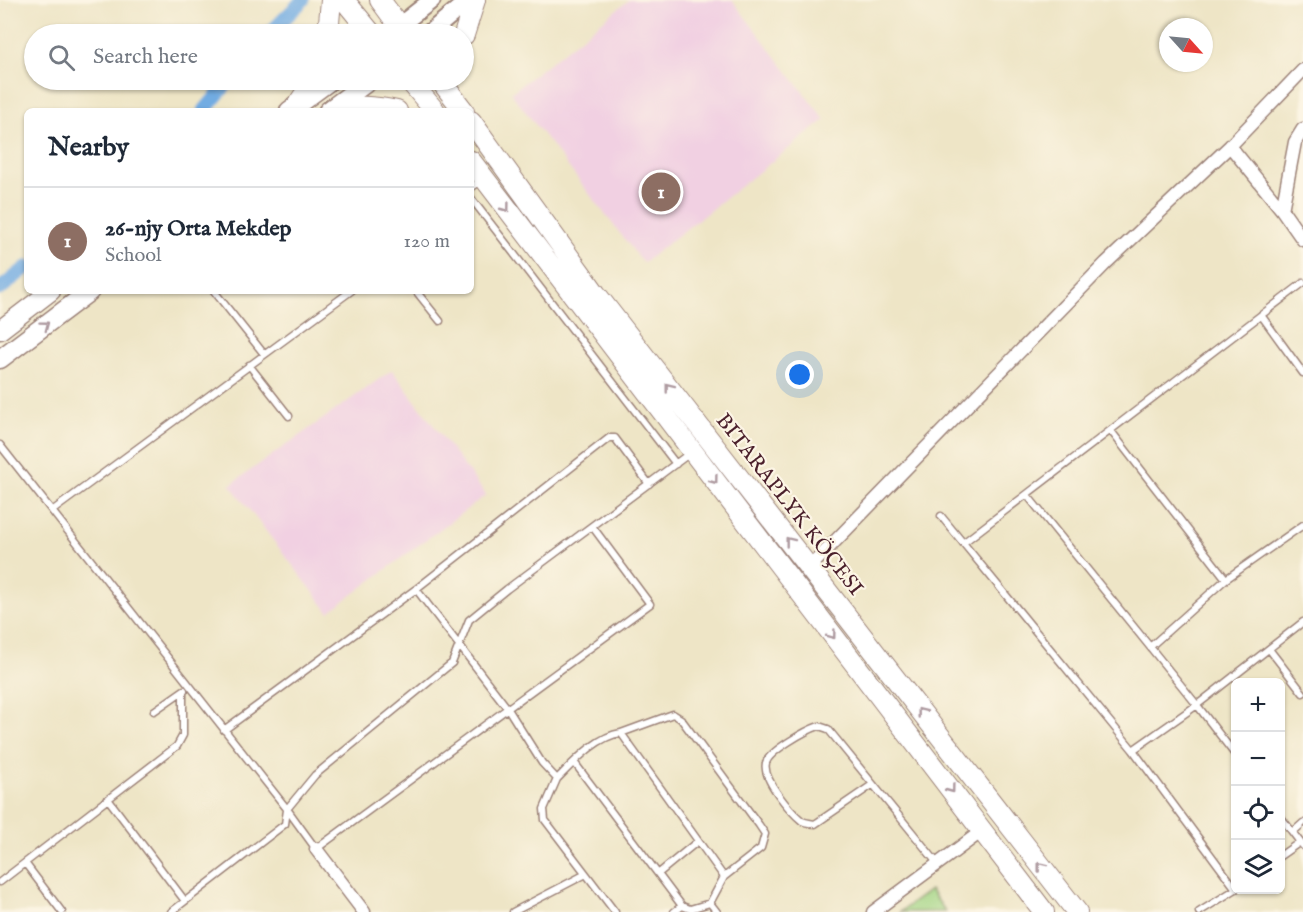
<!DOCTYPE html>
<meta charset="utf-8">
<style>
body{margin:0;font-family:"IM FELL English",serif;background:#f2f2f3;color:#1f2937}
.controls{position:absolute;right:18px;bottom:18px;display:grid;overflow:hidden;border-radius:9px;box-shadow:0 2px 4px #0004}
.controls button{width:54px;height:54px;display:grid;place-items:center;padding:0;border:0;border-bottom:2px solid #e0e1e3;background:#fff;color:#1f2937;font:30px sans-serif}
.compass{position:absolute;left:1159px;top:18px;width:54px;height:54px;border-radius:50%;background:#fff;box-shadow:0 2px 4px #0004;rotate:117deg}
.you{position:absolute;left:800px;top:375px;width:21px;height:21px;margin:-15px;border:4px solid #fff;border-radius:50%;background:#1a73e8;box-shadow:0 0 0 9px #1a73e833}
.badge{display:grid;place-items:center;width:39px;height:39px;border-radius:50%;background:#111827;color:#fff;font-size:20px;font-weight:700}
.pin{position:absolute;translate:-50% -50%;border:3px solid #fff;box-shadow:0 2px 6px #0006}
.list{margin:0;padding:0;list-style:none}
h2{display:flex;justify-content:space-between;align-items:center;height:78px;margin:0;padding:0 24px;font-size:26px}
h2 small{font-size:20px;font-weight:400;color:#747a83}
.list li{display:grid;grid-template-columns:39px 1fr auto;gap:18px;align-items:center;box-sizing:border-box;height:108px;padding:0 24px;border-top:2px solid #e0e1e3}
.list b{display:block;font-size:22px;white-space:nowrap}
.list p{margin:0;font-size:20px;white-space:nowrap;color:#747a83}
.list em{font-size:20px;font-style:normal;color:#747a83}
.icon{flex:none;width:33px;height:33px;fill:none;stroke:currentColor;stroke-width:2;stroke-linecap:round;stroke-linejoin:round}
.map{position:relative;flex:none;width:1303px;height:912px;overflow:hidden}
.search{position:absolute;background:#fff;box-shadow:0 2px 4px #0004;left:24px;top:24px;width:450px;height:66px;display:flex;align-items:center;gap:15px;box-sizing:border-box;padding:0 21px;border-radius:33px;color:#747a83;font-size:22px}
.panel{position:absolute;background:#fff;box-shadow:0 2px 4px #0004;left:24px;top:108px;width:450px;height:186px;border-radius:9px}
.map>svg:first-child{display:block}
.built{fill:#f1d0e2}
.green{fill:#a2d483;stroke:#767a57;stroke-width:1.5}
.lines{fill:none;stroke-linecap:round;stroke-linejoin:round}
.canal{stroke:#72ace2;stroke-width:14}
.service-casing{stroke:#9c8278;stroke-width:9}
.minor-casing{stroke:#9c8278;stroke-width:15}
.secondary-casing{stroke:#9c8278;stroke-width:20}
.primary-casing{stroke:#9c8278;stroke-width:21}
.trunk-casing{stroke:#9c8278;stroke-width:22}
.service{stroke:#fff;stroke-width:6}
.minor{stroke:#fff;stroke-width:12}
.secondary{stroke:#fff;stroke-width:16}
.primary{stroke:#fff;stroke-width:18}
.trunk{stroke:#fff;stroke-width:20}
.oneway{stroke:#ae9aa0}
.labels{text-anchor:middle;stroke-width:4.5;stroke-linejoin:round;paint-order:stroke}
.street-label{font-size:21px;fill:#4a1f2b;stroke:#fcf5e5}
</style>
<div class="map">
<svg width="1303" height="912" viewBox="0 0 1303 912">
<rect width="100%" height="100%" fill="#fcf5e5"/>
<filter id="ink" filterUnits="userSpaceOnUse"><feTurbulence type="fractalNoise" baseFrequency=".0167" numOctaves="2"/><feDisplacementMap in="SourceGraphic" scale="12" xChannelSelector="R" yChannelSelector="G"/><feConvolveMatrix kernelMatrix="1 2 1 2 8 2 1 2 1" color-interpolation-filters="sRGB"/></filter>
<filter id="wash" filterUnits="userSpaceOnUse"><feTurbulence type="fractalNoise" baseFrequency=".008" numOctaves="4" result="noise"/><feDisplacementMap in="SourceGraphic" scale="24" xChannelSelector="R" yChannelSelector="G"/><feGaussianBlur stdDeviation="1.35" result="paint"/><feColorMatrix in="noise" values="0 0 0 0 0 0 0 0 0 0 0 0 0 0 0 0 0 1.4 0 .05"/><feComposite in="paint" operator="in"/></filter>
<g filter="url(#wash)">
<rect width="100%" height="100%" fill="#eee5c6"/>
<path class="built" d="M 629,0 L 732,0 L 825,120 L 643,263 L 511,93 Z
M 392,370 L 486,495 L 329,612 L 230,485 Z"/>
<path class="green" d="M 930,890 L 946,912 L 900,912 Z"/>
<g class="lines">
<path class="canal" d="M 269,34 L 303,0
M 204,111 L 230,80
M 0,289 L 27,267"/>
</g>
</g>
<g filter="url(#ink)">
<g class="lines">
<defs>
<path id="service" d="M 471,188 L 483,179
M 471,198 L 676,464
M 214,291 L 264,354
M 416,291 L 440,321
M 1261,315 L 1303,373
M 249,365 L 289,416
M 1111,431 L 1226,579
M 0,445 L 287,809 L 315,775 L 452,663 L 469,620 L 507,589 L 690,453
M 649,484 L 615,438 L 609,438 L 416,589 L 508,709 L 542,763 L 557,779 C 574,762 597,736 621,733 L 724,877 L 710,903 L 717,912
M 1027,495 L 1197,705 L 1236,756
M 52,511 L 351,291
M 941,516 L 1133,750 L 1236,889 L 1199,912
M 963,543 L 1303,283
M 1150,647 L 1226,579 L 1303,525
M 1269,649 L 1303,693
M 154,711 L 184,690
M 224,730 L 416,589
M 621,733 L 673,714 L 681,719 L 759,825 L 765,834 L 761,848 L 724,877
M 1133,750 L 1197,705 L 1303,622
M 574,762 L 682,906 L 690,909 L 710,903
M 557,779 L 544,809 L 545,820 L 615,912
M 872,785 L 815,824 C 811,823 806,823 802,821 C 790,811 762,779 766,763 C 769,751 807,730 819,726 L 828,729 L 938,864
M 108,799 L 185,901
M 287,809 L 316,849 L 650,604 L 592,526
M 1280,816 L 1303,846
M 1293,832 L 1303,823
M 1280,856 L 1300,842
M 25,863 L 62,912
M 659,873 L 698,841
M 0,882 L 177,746 L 183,735 L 183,691
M 171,912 L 285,824 L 287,810
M 513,912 L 586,874
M 674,912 L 682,906"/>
<path id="minor" d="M 1230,146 L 1282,210 L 1303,240
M 1282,210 L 1295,142 L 1303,129
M 809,568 L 1106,263 L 1230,146 L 1303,70
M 316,849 L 364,912
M 873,912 L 982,831"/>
<path id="secondary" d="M 399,26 L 432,0
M 428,34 L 469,0"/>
<path id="primary" d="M 289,111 L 331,80
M 328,111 L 370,80
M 0,330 L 51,291
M 0,359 L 90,291"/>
<path id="trunk" d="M 344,0 L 372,34
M 380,0 L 405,34
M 328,34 L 331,0
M 464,35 L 475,0
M 409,80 L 435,111
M 440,80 L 464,111
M 298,104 L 314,80
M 340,111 C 359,104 378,107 397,111
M 471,121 L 596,294 L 1077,912
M 471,161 L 1044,912"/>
</defs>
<use href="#service" class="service-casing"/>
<use href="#minor" class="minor-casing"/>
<use href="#secondary" class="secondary-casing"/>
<use href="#primary" class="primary-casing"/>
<use href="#trunk" class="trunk-casing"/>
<use href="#service" class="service"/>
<use href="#minor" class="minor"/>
<use href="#secondary" class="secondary"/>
<use href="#primary" class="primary"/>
<use href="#trunk" class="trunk"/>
</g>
<defs><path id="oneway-chevron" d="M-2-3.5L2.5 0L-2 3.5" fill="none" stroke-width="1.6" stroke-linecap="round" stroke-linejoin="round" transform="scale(1.5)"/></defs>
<g class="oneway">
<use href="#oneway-chevron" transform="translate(506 208) rotate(53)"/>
<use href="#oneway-chevron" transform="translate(45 325) rotate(-37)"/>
<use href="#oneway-chevron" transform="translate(669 387) rotate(-128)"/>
<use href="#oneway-chevron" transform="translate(714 480) rotate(53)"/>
<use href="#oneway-chevron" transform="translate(789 541) rotate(-128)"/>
<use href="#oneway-chevron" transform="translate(832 635) rotate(53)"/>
<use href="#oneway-chevron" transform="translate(921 712) rotate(-128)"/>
<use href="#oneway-chevron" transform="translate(951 789) rotate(53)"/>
<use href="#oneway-chevron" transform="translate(1041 866) rotate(-128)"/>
</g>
</g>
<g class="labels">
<g class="street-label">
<text transform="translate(790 504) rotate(52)" y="7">BITARAPLYK KÖÇESI</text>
</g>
</g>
</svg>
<div class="controls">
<button>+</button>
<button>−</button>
<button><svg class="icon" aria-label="locate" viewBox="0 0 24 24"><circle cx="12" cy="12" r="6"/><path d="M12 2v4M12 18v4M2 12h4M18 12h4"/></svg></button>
<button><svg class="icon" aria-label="layers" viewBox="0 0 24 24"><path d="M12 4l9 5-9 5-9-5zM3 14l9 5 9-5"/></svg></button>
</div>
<svg class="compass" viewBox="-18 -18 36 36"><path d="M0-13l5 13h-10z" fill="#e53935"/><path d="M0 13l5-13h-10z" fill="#747a83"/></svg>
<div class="you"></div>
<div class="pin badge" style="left:661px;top:192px;background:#8d6e63">1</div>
<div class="search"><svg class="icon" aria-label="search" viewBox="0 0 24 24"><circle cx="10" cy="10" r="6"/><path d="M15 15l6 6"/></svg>Search here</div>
<section class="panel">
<h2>Nearby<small></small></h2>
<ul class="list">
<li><span class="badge" style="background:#8d6e63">1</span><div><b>26-njy Orta Mekdep</b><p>School</p></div><em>120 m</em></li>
</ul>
</section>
</div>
